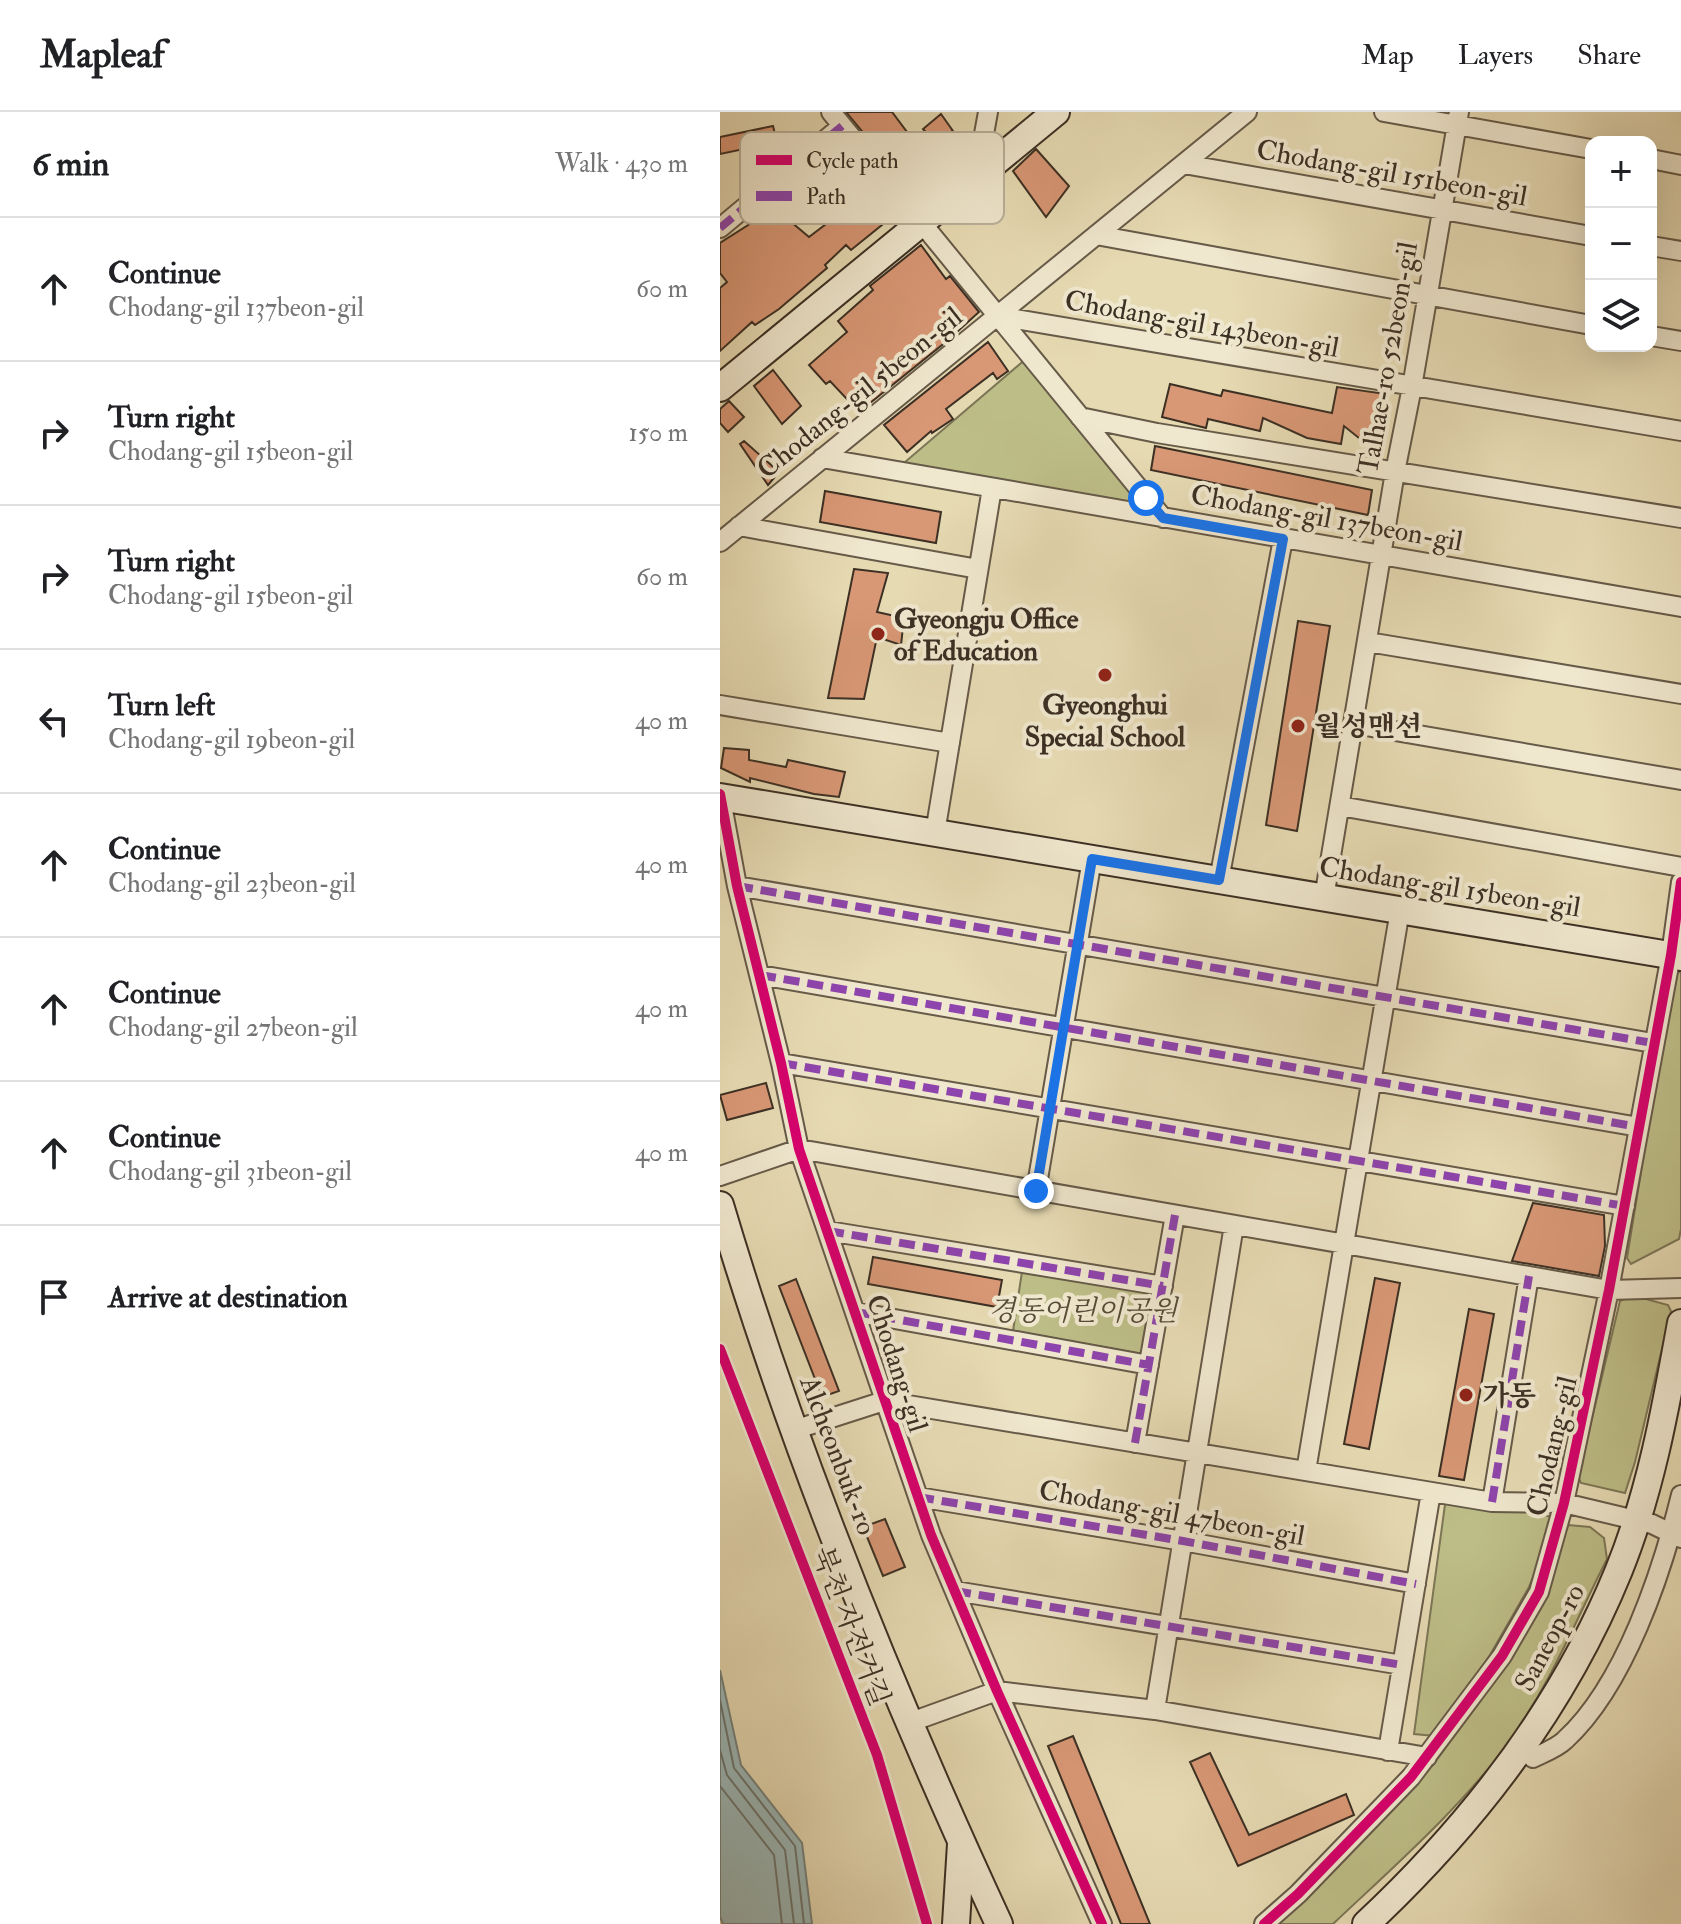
<!DOCTYPE html>
<meta charset="utf-8">
<style>
body{margin:0;font-family:"IM FELL Double Pica","Noto Serif KR",serif;background:#f6f6f6;color:#202124}
.controls{position:absolute;right:24px;top:24px;display:grid;overflow:hidden;border-radius:16px;box-shadow:0 8px 32px #0002}
.controls button{width:72px;height:72px;display:grid;place-items:center;padding:0;border:0;border-bottom:2px solid #e0e0e0;background:#fff;color:#202124;font:40px sans-serif}
.stop{position:absolute;width:24px;height:24px;margin:-18px;border:6px solid #1a73e8;border-radius:50%;background:#fff}
.stop.end{background:#1a73e8;border-color:#fff;box-shadow:0 2px 8px #0008}
.list{margin:0;padding:0;list-style:none}
h2{display:flex;justify-content:space-between;align-items:center;height:104px;margin:0;padding:0 32px;font-size:34px}
h2 small{font-size:26px;font-weight:400;color:#757577}
.list li{display:grid;grid-template-columns:52px 1fr auto;gap:24px;align-items:center;box-sizing:border-box;height:144px;padding:0 32px;border-top:2px solid #e0e0e0}
.list b{display:block;font-size:30px;white-space:nowrap}
.list p{margin:0;font-size:26px;white-space:nowrap;color:#757577}
.list em{font-size:26px;font-style:normal;color:#757577}
.icon{flex:none;width:44px;height:44px;fill:none;stroke:currentColor;stroke-width:2;stroke-linecap:round;stroke-linejoin:round}
.map{position:relative;flex:none;width:961px;height:1812px;overflow:hidden}
header{display:flex;align-items:center;gap:48px;box-sizing:border-box;height:112px;padding:0 40px;background:#fff;border-bottom:2px solid #e0e0e0}
header strong{font-size:38px}
nav{display:flex;gap:44px;margin-inline-start:auto;font-size:28px}
main{display:flex}
aside{flex:1;background:#fff}
.map>svg:first-child{display:block}
.green{fill:#bdbd87;stroke:#7c7656;stroke-width:2}
.water{fill:#9bb8b8;stroke:#75827d;stroke-width:2}
.lines{fill:none;stroke-linecap:round;stroke-linejoin:round}
.shore{stroke:#6c746e;stroke-width:2}
.building{fill:#d89775;stroke:#3c3024;stroke-width:2;fill-rule:evenodd}
.street-casing{stroke:#665a48;stroke-width:22}
.secondary-casing{stroke:#3c3024;stroke-width:30}
.street{stroke:#efe7ce;stroke-width:18}
.secondary{stroke:#efe7ce;stroke-width:26}
.quiet{stroke:#8e44ad;stroke-width:8;stroke-dasharray:16 8;stroke-linecap:butt}
.cycleway-casing{stroke:#efe7ce;stroke-width:15}
.cycleway{stroke:#d6006c;stroke-width:10}
.route{stroke:#1a73e8;stroke-width:10}
.poi-dot{fill:#8f2418;stroke:#efe7ce;stroke-width:3}
.labels{text-anchor:middle;stroke-width:8;stroke-linejoin:round;paint-order:stroke}
.street-label{font-size:28px;fill:#3c3024;stroke:#efe7ce}
.poi-label{font-size:28px;font-weight:bold;fill:#3c3024;stroke:#efe7ce;text-anchor:start}
.park-label{font-size:28px;font-style:italic;fill:#564c38;stroke:#efe7ce}
.key{fill:#efe7ce;stroke:#b9b09b;stroke-width:2}
.key-label{font-size:22px;fill:#3c3024}
</style>
<header>
<strong>Mapleaf</strong>
<nav><a>Map</a><a>Layers</a><a>Share</a></nav>
</header>
<main>
<aside>
<h2>6 min<small>Walk · 430 m</small></h2>
<ul class="list">
<li><svg class="icon" aria-label="ahead" viewBox="0 0 24 24"><path d="M12 20V5M6 11l6-6 6 6"/></svg><div><b>Continue</b><p>Chodang-gil 137beon-gil</p></div><em>60 m</em></li>
<li><svg class="icon" aria-label="right" viewBox="0 0 24 24"><path d="M7 20v-9h11M14 6l5 5-5 5"/></svg><div><b>Turn right</b><p>Chodang-gil 15beon-gil</p></div><em>150 m</em></li>
<li><svg class="icon" aria-label="right" viewBox="0 0 24 24"><path d="M7 20v-9h11M14 6l5 5-5 5"/></svg><div><b>Turn right</b><p>Chodang-gil 15beon-gil</p></div><em>60 m</em></li>
<li><svg class="icon" aria-label="left" viewBox="0 0 24 24"><path d="M17 20v-9H6M10 6l-5 5 5 5"/></svg><div><b>Turn left</b><p>Chodang-gil 19beon-gil</p></div><em>40 m</em></li>
<li><svg class="icon" aria-label="ahead" viewBox="0 0 24 24"><path d="M12 20V5M6 11l6-6 6 6"/></svg><div><b>Continue</b><p>Chodang-gil 23beon-gil</p></div><em>40 m</em></li>
<li><svg class="icon" aria-label="ahead" viewBox="0 0 24 24"><path d="M12 20V5M6 11l6-6 6 6"/></svg><div><b>Continue</b><p>Chodang-gil 27beon-gil</p></div><em>40 m</em></li>
<li><svg class="icon" aria-label="ahead" viewBox="0 0 24 24"><path d="M12 20V5M6 11l6-6 6 6"/></svg><div><b>Continue</b><p>Chodang-gil 31beon-gil</p></div><em>40 m</em></li>
<li><svg class="icon" aria-label="arrive" viewBox="0 0 24 24"><path d="M6 21V4h12l-3 4 3 4H6"/></svg><div><b>Arrive at destination</b></div></li>
</ul>
</aside>
<div class="map">
<svg width="961" height="1812" viewBox="0 0 961 1812">
<rect width="100%" height="100%" fill="#e6dab3"/>
<filter id="stains"><feTurbulence type="fractalNoise" baseFrequency=".0025" numOctaves="4"/><feColorMatrix values="0 0 0 0 .2 0 0 0 0 .09 0 0 0 0 .02 0 0 0 .5 -.17"/></filter>
<radialGradient id="worn" r=".72"><stop offset=".6" stop-color="#630" stop-opacity="0"/><stop offset="1" stop-color="#630" stop-opacity=".3"/></radialGradient>
<path class="green" d="M 307,246 L 423,392 L 178,356 Z
M 961,859 L 961,1117 L 959,1127 L 911,1152 L 907,1146 L 953,864 Z
M 303,1153 L 434,1176 L 422,1242 L 293,1219 Z
M 911,1183 L 948,1193 L 951,1199 L 915,1350 L 905,1381 L 861,1371 L 858,1365 L 900,1189 Z
M 726,1385 L 838,1406 L 809,1475 L 770,1543 L 715,1624 L 694,1622 Z
M 848,1413 L 870,1415 L 884,1426 L 887,1447 C 856,1508 829,1575 788,1631 C 742,1695 671,1757 613,1812 L 546,1812 L 712,1654 L 761,1588 L 814,1499 Z"/>
<path class="water" d="M 0,1558 L 21,1653 L 82,1731 L 92,1812 L 3,1812 L 0,1805 Z"/>
<g class="lines">
<path class="shore" d="M 0,1588 L 14,1656 L 75,1734 L 84,1812
M 0,1638 L 7,1663 L 65,1738 L 74,1812
M 0,1674 L 54,1743 L 62,1812"/>
</g>
<path class="building" d="M 126,0 L 172,0 L 190,24 L 174,41 L 206,74 L 194,82 Z
M 221,2 L 233,19 L 212,27 L 203,17 Z
M 53,14 L 57,30 L 0,42 L 0,25 Z
M 233,19 L 248,39 L 230,54 L 221,45 Z
M 123,33 L 178,100 L 131,138 L 126,133 L 105,153 L 107,156 L 59,197 L 35,213 L 32,210 L 0,239 L 0,176 L 7,170 L 0,161 L 0,131 L 36,108 L 33,104 L 74,69 L 103,52 L 102,51 ZM 91,93 L 106,112 L 89,125 L 70,109 Z
M 316,37 L 349,74 L 326,105 L 293,59 Z
M 201,133 L 226,167 L 230,164 L 259,200 L 227,229 L 139,300 L 110,269 L 106,272 L 89,253 L 127,220 L 118,209 L 153,178 L 150,174 Z
M 268,230 L 288,259 L 277,267 L 273,261 L 226,297 L 233,307 L 212,321 L 211,319 L 187,340 L 164,313 Z
M 53,258 L 81,294 L 62,312 L 34,274 Z
M 450,272 L 501,284 L 503,278 L 612,301 L 617,275 L 666,282 L 654,338 L 624,314 L 621,332 L 587,326 L 543,306 L 540,319 L 488,307 L 486,316 L 442,305 Z
M 9,289 L 24,305 L 8,320 L 0,311 L 0,297 Z
M 24,329 L 59,360 L 48,373 L 20,332 Z
M 435,334 L 652,378 L 648,403 L 431,358 Z
M 105,379 L 221,400 L 216,431 L 100,410 Z
M 134,457 L 168,461 L 157,500 L 184,506 L 181,533 L 157,525 L 144,587 L 108,586 Z
M 578,509 L 610,514 L 577,719 L 546,713 Z
M 4,636 L 29,638 L 29,648 L 66,655 L 68,648 L 125,660 L 119,685 L 94,682 L 30,666 L 30,670 L 1,656 Z
M 46,971 L 53,996 L 7,1008 L 0,983 Z
M 813,1091 L 884,1103 L 885,1134 L 879,1164 L 792,1149 Z
M 153,1145 L 282,1168 L 277,1195 L 148,1172 Z
M 655,1166 L 680,1171 L 649,1337 L 624,1332 Z
M 76,1167 L 119,1279 L 102,1285 L 59,1174 Z
M 749,1197 L 774,1202 L 744,1368 L 719,1364 Z
M 165,1407 L 185,1455 L 163,1464 L 143,1415 Z
M 353,1624 L 430,1812 L 401,1812 L 328,1634 Z
M 490,1641 L 529,1723 L 626,1682 L 634,1703 L 518,1754 L 470,1650 Z"/>
<g class="lines">
<defs>
<path id="street" d="M 111,0 L 443,406
M 664,0 L 871,37
M 931,47 L 961,53
M 464,52 L 871,124
M 256,66 L 268,0
M 0,116 L 122,14
M 376,123 L 871,213
M 931,134 L 961,139
M 277,204 L 961,319
M 931,224 L 961,229
M 360,305 L 437,321 L 961,406
M 102,346 L 961,495
M 19,414 L 258,457
M 0,430 L 527,0
M 648,530 L 961,582
M 0,593 L 230,631
M 634,612 L 961,668
M 0,682 L 17,774 L 61,951 L 79,1037 L 211,1423 L 277,1579 L 382,1812
M 620,694 L 961,755
M 215,721 L 272,376
M 499,768 L 563,427
M 17,774 L 933,931
M 604,786 L 675,360 L 692,275 L 739,0
M 40,863 L 919,1015
M 61,951 L 905,1094
M 0,1064 L 79,1037 L 889,1178 L 961,1176
M 316,1079 L 372,747
M 108,1119 L 443,1174
M 136,1200 L 429,1253
M 74,1318 L 164,1289 L 772,1390 L 844,1391 L 932,1412 L 961,1426
M 415,1331 L 455,1103
M 586,1359 L 680,798
M 198,1385 L 463,1429 L 696,1472
M 772,1390 L 809,1164
M 235,1479 L 682,1553
M 435,1598 L 514,1113
M 191,1610 L 277,1579 L 435,1598 L 707,1645
M 668,1639 L 711,1380
M 813,1646 C 823,1641 837,1636 845,1628 C 905,1573 942,1460 961,1383
M 544,1812 L 578,1782 L 691,1665 L 782,1544 L 819,1480 L 844,1391 L 889,1178 L 951,843 L 961,770"/>
<path id="secondary" d="M 0,276 L 336,0
M 0,685 L 961,845
M 0,1093 C 73,1339 171,1579 279,1812
M 236,1812 L 241,1732
M 646,1812 C 754,1711 843,1596 899,1458 C 931,1379 946,1294 961,1211"/>
</defs>
<use href="#street" class="street-casing"/>
<use href="#secondary" class="secondary-casing"/>
<use href="#street" class="street"/>
<use href="#secondary" class="secondary"/>
<path class="quiet" d="M 0,116 L 122,14
M 17,774 L 933,931
M 40,863 L 919,1015
M 61,951 L 905,1094
M 316,1079 L 372,747
M 108,1119 L 443,1174
M 136,1200 L 429,1253
M 415,1331 L 455,1103
M 198,1385 L 463,1429 L 696,1472
M 772,1390 L 809,1164
M 235,1479 L 682,1553"/>
<defs>
<path id="cycleway" d="M 0,682 L 17,774 L 61,951 L 79,1037 L 211,1423 L 277,1579 L 382,1812
M 0,1237 L 157,1643 L 207,1812
M 544,1812 L 578,1782 L 691,1665 L 782,1544 L 819,1480 L 844,1391 L 889,1178 L 951,843 L 961,770"/>
</defs>
<use href="#cycleway" class="cycleway-casing"/>
<use href="#cycleway" class="cycleway"/>
</g>
<g class="lines">
<path class="route" d="M 316,1079 L 372,747 L 499,768 L 563,427 L 443,406 L 426,386"/>
</g>
<g class="poi-dot">
<circle cx="158" cy="522" r="8"/>
<circle cx="385" cy="563" r="8"/>
<circle cx="578" cy="614" r="8"/>
<circle cx="746" cy="1283" r="8"/>
</g>
<g class="labels">
<g class="street-label">
<text transform="translate(672 60) rotate(10)" y="10">Chodang-gil 151beon-gil</text>
<text transform="translate(482 211) rotate(10)" y="10">Chodang-gil 143beon-gil</text>
<text transform="translate(667 246) rotate(-80)" y="10">Talhae-ro 52beon-gil</text>
<text transform="translate(139 280) rotate(-39)" y="10">Chodang-gil 5beon-gil</text>
<text transform="translate(607 405) rotate(10)" y="10">Chodang-gil 137beon-gil</text>
<text transform="translate(730 774) rotate(9)" y="10">Chodang-gil 15beon-gil</text>
<text transform="translate(178 1251) rotate(72)" y="10">Chodang-gil</text>
<text transform="translate(831 1334) rotate(-77)" y="10">Chodang-gil</text>
<text transform="translate(119 1343) rotate(69)" y="10">Alcheonbuk-ro</text>
<text transform="translate(452 1400) rotate(10)" y="10">Chodang-gil 47beon-gil</text>
<text transform="translate(132 1514) rotate(69)" y="10">북천 자전거길</text>
<text transform="translate(829 1525) rotate(-62)" y="10">Saneop-ro</text>
</g>
<g class="poi-label">
<text x="174" y="516">Gyeongju Office<tspan x="174" dy="32">of Education</tspan></text>
<text x="385" y="602" text-anchor="middle">Gyeonghui<tspan x="385" dy="32">Special School</tspan></text>
<text x="594" y="624">월성맨션</text>
<text x="762" y="1293">가동</text>
</g>
<g class="park-label">
<text x="363" y="1208">경동어린이공원</text>
</g>
</g>
<rect x="20" y="20" width="264" height="92" rx="12" class="key"/>
<rect x="36" y="43" width="36" height="10" fill="#d6006c"/>
<rect x="36" y="79" width="36" height="10" fill="#8e44ad"/>
<g class="key-label">
<text x="86" y="56">Cycle path</text>
<text x="86" y="92">Path</text>
</g>
<rect width="100%" height="100%" filter="url(#stains)"/>
<rect width="100%" height="100%" fill="url(#worn)"/>
</svg>
<div class="controls">
<button>+</button>
<button>−</button>
<button><svg class="icon" aria-label="layers" viewBox="0 0 24 24"><path d="M12 4l9 5-9 5-9-5zM3 14l9 5 9-5"/></svg></button>
</div>
<div class="stop" style="left:426px;top:386px"></div>
<div class="stop end" style="left:316px;top:1079px"></div>
</div>
</main>
